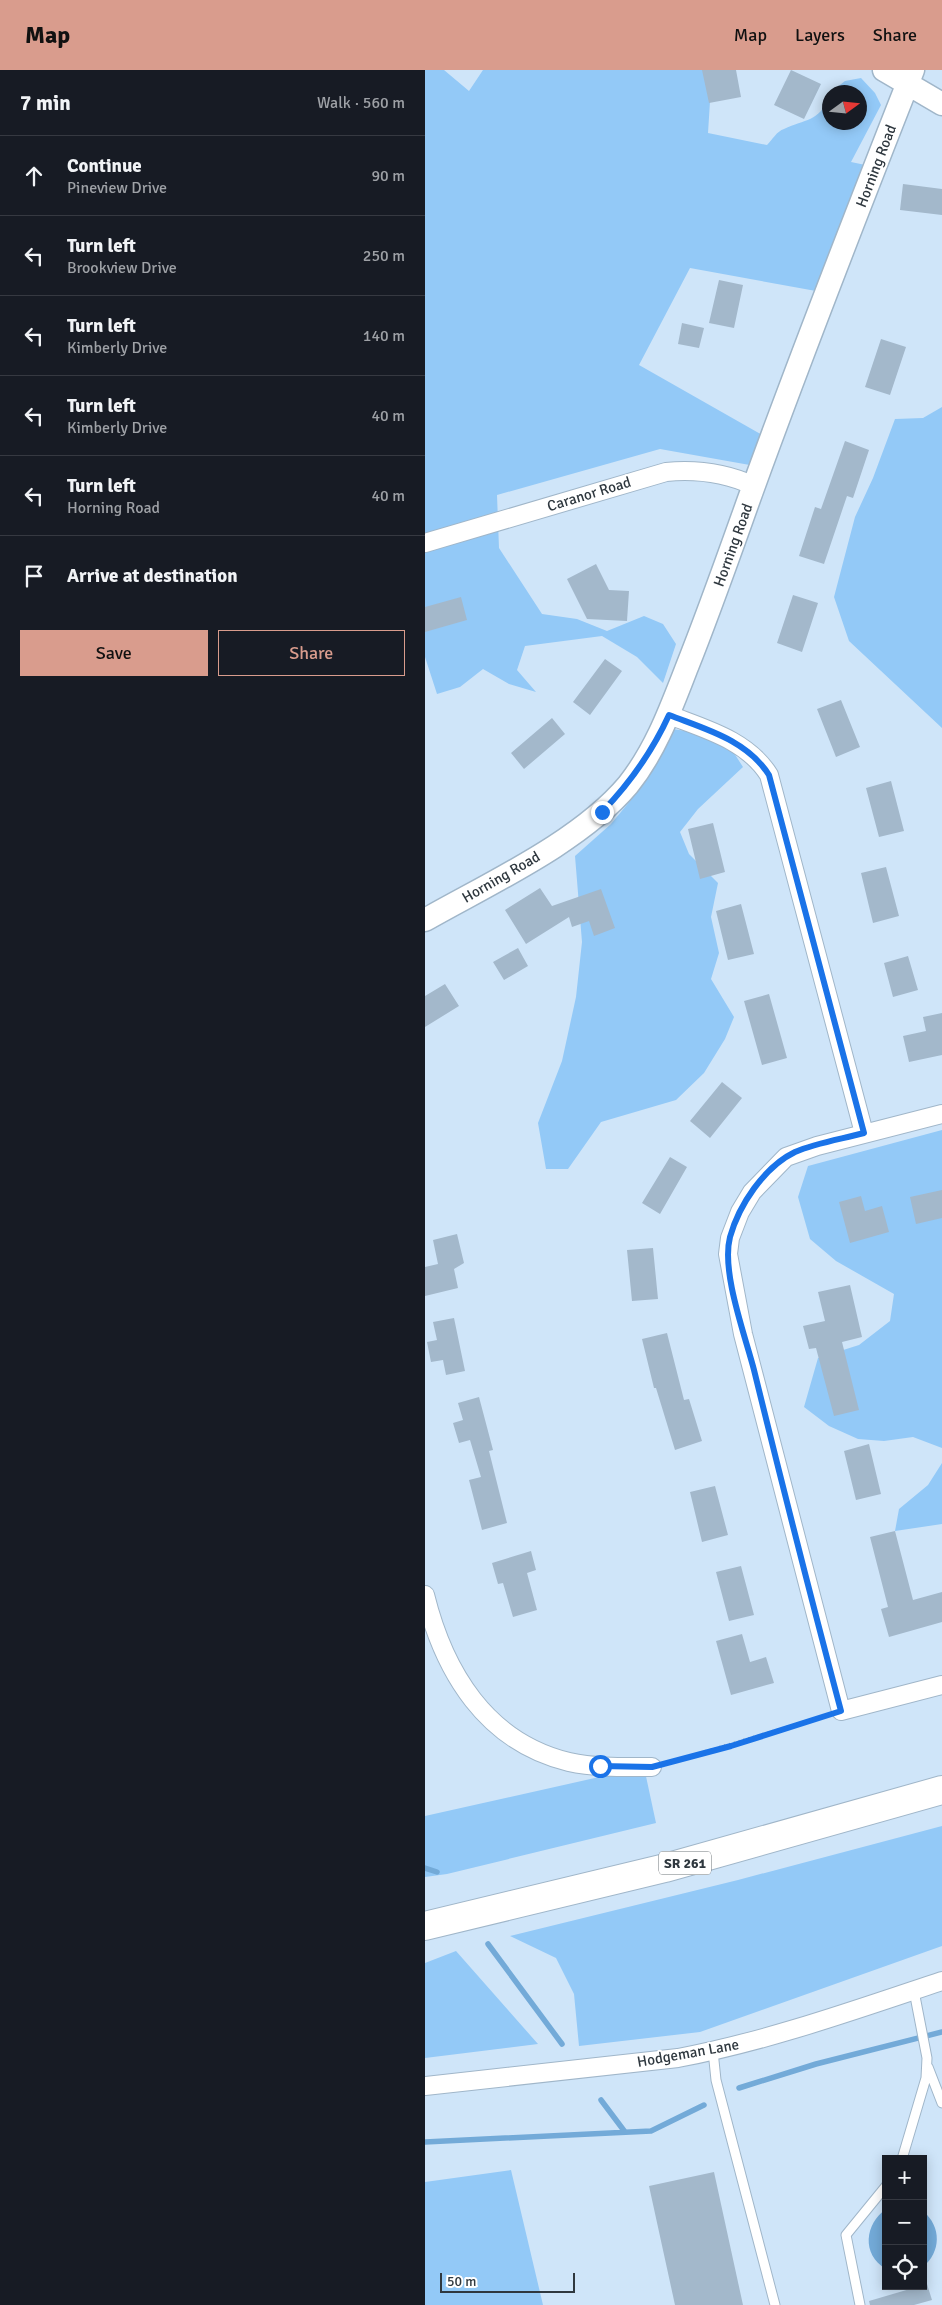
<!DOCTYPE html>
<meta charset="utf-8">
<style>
body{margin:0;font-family:Signika,sans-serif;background:#242831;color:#f1f3f6}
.controls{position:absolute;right:15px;bottom:15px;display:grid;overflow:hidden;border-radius:0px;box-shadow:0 2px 12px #0003}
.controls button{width:45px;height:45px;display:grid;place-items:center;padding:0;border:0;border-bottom:1px solid #363941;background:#171b24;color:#f1f3f6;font:25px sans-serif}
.compass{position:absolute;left:397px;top:15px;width:45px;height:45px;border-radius:50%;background:#171b24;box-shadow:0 2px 12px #0003;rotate:75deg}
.scale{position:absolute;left:15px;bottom:12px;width:135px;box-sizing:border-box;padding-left:5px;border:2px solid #2f383f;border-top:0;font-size:14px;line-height:18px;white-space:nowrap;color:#2f383f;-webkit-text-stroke:4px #fff;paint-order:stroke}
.stop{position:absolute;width:15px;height:15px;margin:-11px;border:4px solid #1a73e8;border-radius:50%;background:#fff}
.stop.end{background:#1a73e8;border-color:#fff;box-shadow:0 1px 5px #0008}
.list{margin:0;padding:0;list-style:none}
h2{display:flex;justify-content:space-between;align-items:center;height:65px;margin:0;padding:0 20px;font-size:21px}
h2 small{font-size:16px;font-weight:400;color:#9ea1a6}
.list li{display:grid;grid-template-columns:32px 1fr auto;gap:15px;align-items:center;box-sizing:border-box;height:80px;padding:0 20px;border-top:1px solid #363941}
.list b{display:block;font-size:19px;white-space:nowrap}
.list p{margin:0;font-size:16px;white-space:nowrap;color:#9ea1a6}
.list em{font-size:16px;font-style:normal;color:#9ea1a6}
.actions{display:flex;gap:10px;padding:15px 20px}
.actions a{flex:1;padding:11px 0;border:1px solid #d99c8d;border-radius:0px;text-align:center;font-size:18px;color:#d99c8d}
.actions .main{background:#d99c8d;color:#111}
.icon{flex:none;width:28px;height:28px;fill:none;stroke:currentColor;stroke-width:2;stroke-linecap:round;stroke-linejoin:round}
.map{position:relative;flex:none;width:517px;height:2235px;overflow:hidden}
header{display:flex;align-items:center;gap:30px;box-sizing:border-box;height:70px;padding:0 25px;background:#d99c8d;color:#111}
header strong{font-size:24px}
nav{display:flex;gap:28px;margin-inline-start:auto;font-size:18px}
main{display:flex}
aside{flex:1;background:#171b24}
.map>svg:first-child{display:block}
.green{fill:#93c9f7}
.water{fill:#73aad8}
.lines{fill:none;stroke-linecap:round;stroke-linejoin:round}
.stream{stroke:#73aad8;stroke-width:5.5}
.building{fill:#a3b8cb}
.service-casing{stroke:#a0b6c9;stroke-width:11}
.minor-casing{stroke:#a0b6c9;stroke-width:20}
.tertiary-casing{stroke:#a0b6c9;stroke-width:25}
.primary-casing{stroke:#a0b6c9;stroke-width:30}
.path{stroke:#97a8b8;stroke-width:3;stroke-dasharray:1 4;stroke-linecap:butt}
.service{stroke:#fff;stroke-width:9}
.minor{stroke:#fff;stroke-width:18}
.tertiary{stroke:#fff;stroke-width:22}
.primary{stroke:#fff;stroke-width:28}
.route{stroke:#1a73e8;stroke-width:6}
.labels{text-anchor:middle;stroke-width:4;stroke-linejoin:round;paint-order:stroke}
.shield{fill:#fff;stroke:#6d7479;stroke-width:1}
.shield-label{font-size:14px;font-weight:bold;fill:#2f383f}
.street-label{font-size:15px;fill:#2f383f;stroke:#fff}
</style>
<header>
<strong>Map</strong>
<nav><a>Map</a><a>Layers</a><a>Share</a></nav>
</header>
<main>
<aside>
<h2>7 min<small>Walk · 560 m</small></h2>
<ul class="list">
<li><svg class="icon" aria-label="ahead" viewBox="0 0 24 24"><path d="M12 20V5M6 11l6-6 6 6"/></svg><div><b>Continue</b><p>Pineview Drive</p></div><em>90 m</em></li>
<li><svg class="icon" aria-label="left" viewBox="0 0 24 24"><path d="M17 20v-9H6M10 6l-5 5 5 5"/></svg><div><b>Turn left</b><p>Brookview Drive</p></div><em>250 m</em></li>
<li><svg class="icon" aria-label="left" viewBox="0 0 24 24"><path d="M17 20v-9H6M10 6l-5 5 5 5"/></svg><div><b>Turn left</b><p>Kimberly Drive</p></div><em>140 m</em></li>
<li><svg class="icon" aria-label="left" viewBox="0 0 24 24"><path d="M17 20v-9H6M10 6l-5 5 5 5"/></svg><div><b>Turn left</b><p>Kimberly Drive</p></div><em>40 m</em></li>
<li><svg class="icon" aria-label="left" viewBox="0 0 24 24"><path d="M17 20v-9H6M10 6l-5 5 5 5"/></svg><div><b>Turn left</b><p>Horning Road</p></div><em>40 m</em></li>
<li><svg class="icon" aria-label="arrive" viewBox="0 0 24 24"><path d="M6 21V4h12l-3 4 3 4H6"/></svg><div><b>Arrive at destination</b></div></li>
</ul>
<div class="actions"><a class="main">Save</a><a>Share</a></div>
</aside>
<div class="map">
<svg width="517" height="2235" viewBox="0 0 517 2235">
<rect width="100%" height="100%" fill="#cfe5f9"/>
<path class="green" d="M 0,0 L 19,0 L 44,21 L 58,0 L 287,0 L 283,63 L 342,75 C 347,70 352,61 359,59 C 380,49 394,52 404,27 L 404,52 L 434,52 L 434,22 L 406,22 L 420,11 L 436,8 L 450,23 L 456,35 L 426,92 L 450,97 L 402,223 L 265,198 L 214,295 L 346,370 L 336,397 L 235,379 L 72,425 L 74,478 L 117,544 L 152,549 L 182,561 L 219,546 L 238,554 L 251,574 L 238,613 L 212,587 L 177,566 L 100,576 L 92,600 L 111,622 L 84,614 L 58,599 L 35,617 L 12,624 L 0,587 Z
M 517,337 L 517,658 L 424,571 L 409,527 L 430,447 L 448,408 L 470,349 L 498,348 Z
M 247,659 L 298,666 L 318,697 L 273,739 L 255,762 L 264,784 L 293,813 L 286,847 L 294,883 L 286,909 L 309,947 L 300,969 L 279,1003 L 251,1030 L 176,1052 L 143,1099 L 121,1099 L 113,1053 L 137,991 L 151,927 L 157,872 L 150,786 L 186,754 L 219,714 Z
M 517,1060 L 517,1378 L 488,1367 L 459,1371 L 433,1369 L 404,1356 L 379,1337 L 393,1288 L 434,1275 L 465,1251 L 469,1224 L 411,1191 L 385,1169 L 373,1127 L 383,1096 Z
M 517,1393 L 517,1454 L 470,1461 L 474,1439 L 503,1415 Z
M 219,1697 L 231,1753 L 22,1804 L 0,1807 L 0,1746 Z
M 517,1756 L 517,1876 L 275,1962 L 154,1976 L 149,1924 L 131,1888 L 85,1866 L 313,1810 Z
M 31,1881 L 113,1974 L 0,1988 L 0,1893 Z
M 86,2100 L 118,2235 L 0,2235 L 0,2112 Z"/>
<path class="water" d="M 461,2139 L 461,2199 C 436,2184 440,2154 461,2139 Z
M 498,2141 C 517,2157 516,2182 498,2197 Z"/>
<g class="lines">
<path class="stream" d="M 0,1798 L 12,1802
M 63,1874 L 137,1974
M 314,2018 L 391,1994 L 517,1962
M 176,2030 L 200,2062
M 0,2072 L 226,2061 L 279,2035"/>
</g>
<path class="building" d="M 277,0 L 311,0 L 316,27 L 284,33 Z
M 366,0 L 396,14 L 379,49 L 349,35 Z
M 478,114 L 517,119 L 517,145 L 475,140 Z
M 294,210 L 318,215 L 309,258 L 284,253 Z
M 257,253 L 279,258 L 274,278 L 253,274 Z
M 456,269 L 481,277 L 465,325 L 440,317 Z
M 420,371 L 444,380 L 428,428 L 422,426 L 399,494 L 374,486 L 390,437 L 396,439 Z
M 171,494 L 184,520 L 204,521 L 202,551 L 162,549 L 142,509 Z
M 368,525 L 393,533 L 377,582 L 352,573 Z
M 36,527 L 42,550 L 0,562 L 0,537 Z
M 180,589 L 197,601 L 165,645 L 148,632 Z
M 416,630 L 435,677 L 411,687 L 392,639 Z
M 127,648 L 140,664 L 99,699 L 86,683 Z
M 466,711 L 479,761 L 454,767 L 441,718 Z
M 288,753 L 300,802 L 275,809 L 263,759 Z
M 461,797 L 474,846 L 448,853 L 436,803 Z
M 115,818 L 127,836 L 176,819 L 190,858 L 169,866 L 164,851 L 147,857 L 144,847 L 101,874 L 80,840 Z
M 316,834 L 329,884 L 303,890 L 291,841 Z
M 93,878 L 103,896 L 79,910 L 68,892 Z
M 483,886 L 493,920 L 468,927 L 459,893 Z
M 20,914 L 34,936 L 0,957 L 0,926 Z
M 344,924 L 362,988 L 337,995 L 319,931 Z
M 517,943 L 517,985 L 484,992 L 478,966 L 501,961 L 498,947 Z
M 297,1012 L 317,1028 L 285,1068 L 265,1051 Z
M 245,1087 L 262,1097 L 235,1144 L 217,1133 Z
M 517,1120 L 517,1148 L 491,1154 L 485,1127 Z
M 436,1126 L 440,1141 L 457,1136 L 464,1162 L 425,1173 L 414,1132 Z
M 32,1164 L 39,1193 L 29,1199 L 33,1218 L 0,1226 L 0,1197 L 13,1194 L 8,1170 Z
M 228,1178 L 233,1229 L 207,1231 L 202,1180 Z
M 425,1215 L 437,1267 L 417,1272 L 434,1340 L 409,1346 L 391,1278 L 384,1279 L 378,1256 L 400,1251 L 393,1222 Z
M 29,1248 L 40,1301 L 21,1305 L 18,1290 L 6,1292 L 2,1272 L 12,1270 L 8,1252 Z
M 242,1263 L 259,1330 L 264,1329 L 277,1371 L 250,1380 L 231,1318 L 229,1318 L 217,1269 Z
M 54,1327 L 68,1380 L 64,1381 L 82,1453 L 57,1460 L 44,1410 L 56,1407 L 45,1370 L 34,1373 L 28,1353 L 38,1350 L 33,1333 Z
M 444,1374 L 456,1424 L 431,1430 L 419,1381 Z
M 290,1416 L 303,1465 L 277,1472 L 265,1422 Z
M 470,1461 L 488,1530 L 517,1522 L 517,1552 L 464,1567 L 456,1539 L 463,1537 L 445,1467 Z
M 106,1481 L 111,1500 L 102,1503 L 112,1540 L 88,1547 L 78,1513 L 73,1514 L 67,1493 Z
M 316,1496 L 329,1545 L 304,1551 L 291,1502 Z
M 317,1564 L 325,1592 L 341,1587 L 349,1613 L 306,1625 L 291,1571 Z
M 289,2102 L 318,2235 L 250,2235 L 224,2116 Z
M 502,2214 L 507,2230 L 489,2235 L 445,2235 L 444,2231 Z"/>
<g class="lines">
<defs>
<path id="service" d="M 288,1981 L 291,2010 L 350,2235
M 503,1997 L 517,2033
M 477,2089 L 501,2008 L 502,1988 L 489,1921
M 435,2235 L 421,2165 L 461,2116"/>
<path id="minor" d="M 0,473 L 241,402 C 272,399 301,403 329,416
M 244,645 C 280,659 322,670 344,705 L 439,1063
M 517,1044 L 392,1076 L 361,1087 L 327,1122 L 315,1142 L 305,1168 L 303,1184 L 318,1264 L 416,1641 L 517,1615
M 0,1525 C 19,1602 61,1672 144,1692 C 171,1698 199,1697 227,1697
M 0,2016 L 253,1988 C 343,1971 430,1940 517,1911"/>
<path id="tertiary" d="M 459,0 L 517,34
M 0,850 C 65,813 155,772 203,715 C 231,680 246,638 262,597 C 284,542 304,485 324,429 C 376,285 432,142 488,0"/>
<path id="primary" d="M 0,1856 L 240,1798 L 517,1720"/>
</defs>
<use href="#service" class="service-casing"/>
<use href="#minor" class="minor-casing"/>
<use href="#tertiary" class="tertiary-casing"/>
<use href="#primary" class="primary-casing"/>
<path class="path" d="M 242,1693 L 399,1646"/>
<use href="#service" class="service"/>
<use href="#minor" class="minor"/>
<use href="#tertiary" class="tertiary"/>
<use href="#primary" class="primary"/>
</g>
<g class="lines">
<path class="route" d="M 175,1696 L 227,1697 L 306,1676 L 416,1641 C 386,1528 357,1414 329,1300 C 320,1265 296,1202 305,1167 C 314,1135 339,1097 370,1082 C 391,1073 417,1069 439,1063 L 344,705 C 322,670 280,659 244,645 C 227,682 206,712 177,742"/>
</g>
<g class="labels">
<rect class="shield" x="234" y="1781.5" width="52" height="23" rx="4"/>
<g class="shield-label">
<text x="260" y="1798">SR 261</text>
</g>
<g class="street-label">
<text transform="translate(451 96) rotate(-69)" y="5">Horning Road</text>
<text transform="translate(164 424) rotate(-17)" y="5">Caranor Road</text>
<text transform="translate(308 475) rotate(-70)" y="5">Horning Road</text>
<text transform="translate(76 807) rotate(-30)" y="5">Horning Road</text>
<text transform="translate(263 1983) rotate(-10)" y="5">Hodgeman Lane</text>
</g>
</g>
</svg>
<div class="controls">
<button>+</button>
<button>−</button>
<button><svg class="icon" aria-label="locate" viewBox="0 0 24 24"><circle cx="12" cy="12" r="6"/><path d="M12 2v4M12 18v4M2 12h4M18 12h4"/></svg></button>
</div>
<svg class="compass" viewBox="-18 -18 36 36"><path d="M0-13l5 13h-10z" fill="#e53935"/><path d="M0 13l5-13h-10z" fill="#9ea1a6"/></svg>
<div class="scale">50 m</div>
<div class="stop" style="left:175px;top:1696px"></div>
<div class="stop end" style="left:177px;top:742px"></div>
</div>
</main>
